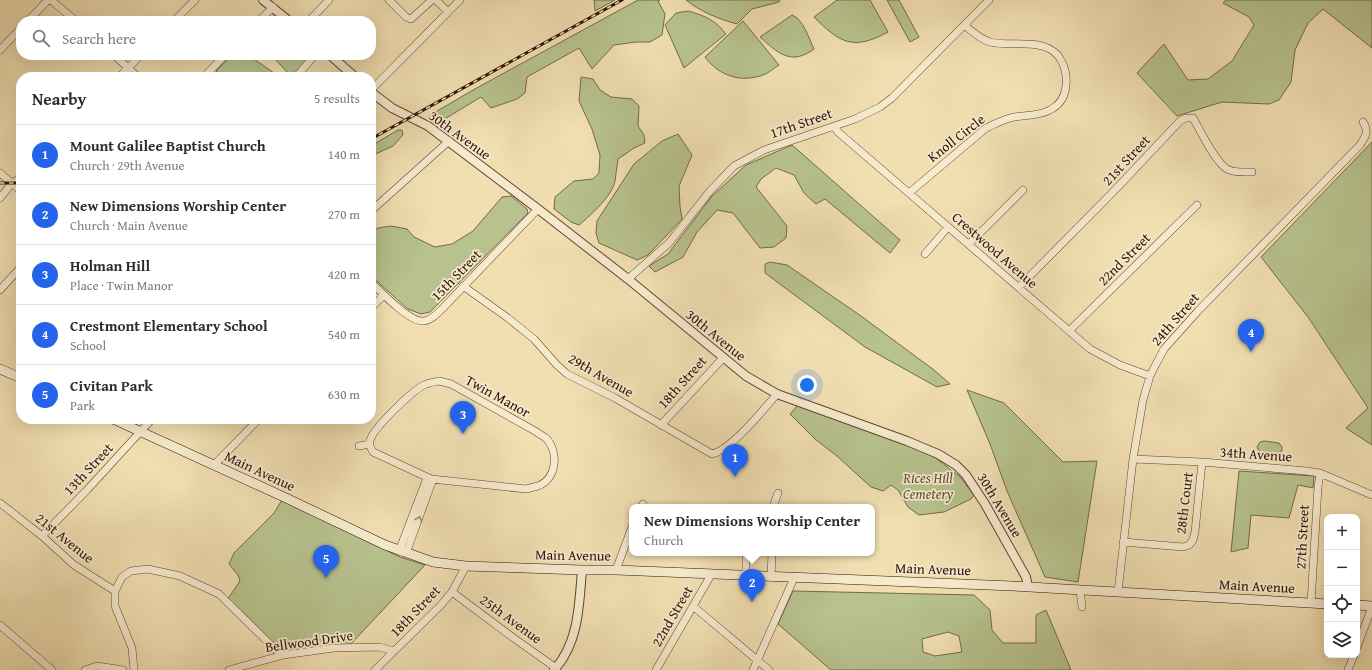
<!DOCTYPE html>
<meta charset="utf-8">
<style>
body{margin:0;font-family:"Gentium Book Plus",serif;background:#f2f2f3;color:#2b2b33}
.controls{position:absolute;right:12px;bottom:12px;display:grid;overflow:hidden;border-radius:8px;box-shadow:0 4px 16px #0002}
.controls button{width:36px;height:36px;display:grid;place-items:center;padding:0;border:0;border-bottom:1px solid #e1e1e2;background:#fff;color:#2b2b33;font:20px sans-serif}
.you{position:absolute;left:807px;top:385px;width:14px;height:14px;margin:-10px;border:3px solid #fff;border-radius:50%;background:#1a73e8;box-shadow:0 0 0 6px #1a73e833}
.badge{display:grid;place-items:center;width:26px;height:26px;border-radius:50%;background:#2563eb;color:#fff;font-size:13px;font-weight:700}
.pin{position:absolute;translate:-50% -33px;filter:drop-shadow(0 1px 2px #0008)}
.pin::after{content:'';position:absolute;top:21px;width:14px;height:12px;background:inherit;clip-path:polygon(0 0,100% 0,50% 100%)}
.popup{position:absolute;left:629px;top:504px;width:246px;height:52px;box-sizing:border-box;display:grid;place-content:center;border-radius:8px;background:#fff;filter:drop-shadow(0 1px 3px #0005);font-size:13px;white-space:nowrap;color:#7c7c81}
.popup b{font-size:15px;color:#2b2b33}
.popup::after{content:'';position:absolute;left:50%;top:100%;margin-left:-8px;border:8px solid transparent;border-top-color:#fff}
.list{margin:0;padding:0;list-style:none}
h2{display:flex;justify-content:space-between;align-items:center;height:52px;margin:0;padding:0 16px;font-size:17px}
h2 small{font-size:13px;font-weight:400;color:#7c7c81}
.list li{display:grid;grid-template-columns:26px 1fr auto;gap:12px;align-items:center;box-sizing:border-box;height:60px;padding:0 16px;border-top:1px solid #e1e1e2}
.list b{display:block;font-size:15px;white-space:nowrap}
.list p{margin:0;font-size:13px;white-space:nowrap;color:#7c7c81}
.list em{font-size:13px;font-style:normal;color:#7c7c81}
.icon{flex:none;width:22px;height:22px;fill:none;stroke:currentColor;stroke-width:2;stroke-linecap:round;stroke-linejoin:round}
.map{position:relative;flex:none;width:1372px;height:670px;overflow:hidden}
.search{position:absolute;background:#fff;box-shadow:0 4px 16px #0002;left:16px;top:16px;width:360px;height:44px;display:flex;align-items:center;gap:10px;box-sizing:border-box;padding:0 14px;border-radius:16px;color:#7c7c81;font-size:15px}
.panel{position:absolute;background:#fff;box-shadow:0 4px 16px #0002;left:16px;top:72px;width:360px;height:352px;border-radius:16px}
.map>svg:first-child{display:block}
.green{fill:#b7c28e;stroke:#726a4a;fill-rule:evenodd}
.lines{fill:none;stroke-linecap:round;stroke-linejoin:round}
.minor-casing{stroke:#5f4632;stroke-width:8}
.tertiary-casing{stroke:#5f4632;stroke-width:10}
.secondary-casing{stroke:#2e1307;stroke-width:10}
.minor{stroke:#f6eacd;stroke-width:7}
.tertiary{stroke:#f6eacd;stroke-width:8}
.secondary{stroke:#f6eacd;stroke-width:9}
.rail-casing{stroke:#2e1307;stroke-width:3}
.rail{stroke:#f6eacd;stroke-width:1.5;stroke-dasharray:4.5;stroke-linecap:butt}
.oneway{stroke:#9c8974}
.labels{text-anchor:middle;stroke-width:3.5;stroke-linejoin:round;paint-order:stroke}
.street-label{font-size:14px;fill:#2e1307;stroke:#f6eacd}
.park-label{font-size:14px;font-style:italic;fill:#5e5036;stroke:#f6eacd}
</style>
<div class="map">
<svg width="1372" height="670" viewBox="0 0 1372 670">
<rect width="100%" height="100%" fill="#f1dfb2"/>
<filter id="stains"><feTurbulence type="fractalNoise" baseFrequency=".005" numOctaves="4"/><feColorMatrix values="0 0 0 0 .2 0 0 0 0 .09 0 0 0 0 .02 0 0 0 .5 -.17"/></filter>
<radialGradient id="worn" r=".72"><stop offset=".6" stop-color="#630" stop-opacity="0"/><stop offset="1" stop-color="#630" stop-opacity=".3"/></radialGradient>
<path class="green" d="M 594,0 L 615,0 L 595,11 Z
M 638,0 L 660,0 L 658,1 L 665,14 L 662,35 L 650,42 L 636,42 L 614,45 L 592,69 L 579,48 L 527,77 L 525,93 L 517,99 L 491,108 L 481,97 L 438,123 L 427,117 L 473,90 Z
M 686,0 L 780,0 L 779,2 L 752,9 L 737,24 C 719,19 701,12 686,0 Z
M 837,0 L 870,0 L 888,32 C 853,51 840,43 814,17 Z
M 887,0 L 899,0 L 919,37 L 910,42 Z
M 1226,0 L 1372,0 L 1372,48 L 1323,9 L 1308,23 L 1295,50 L 1291,82 L 1279,100 L 1269,104 L 1222,102 L 1177,116 L 1137,73 L 1164,44 L 1188,80 L 1208,79 L 1232,61 L 1254,25 L 1249,17 L 1223,3 Z
M 688,11 C 706,16 715,20 726,34 L 684,68 L 665,25 L 676,13 Z
M 792,15 C 804,20 808,37 814,49 C 791,66 778,53 760,37 Z
M 743,21 L 779,65 C 774,68 769,73 763,75 C 741,83 719,76 705,57 Z
M 232,55 L 248,55 L 280,77 L 225,77 L 216,71 Z
M 271,55 L 311,55 L 292,77 Z
M 581,77 L 593,79 L 600,90 L 611,97 L 632,99 L 639,106 L 638,126 L 644,135 L 645,143 L 634,148 L 618,159 C 617,166 616,174 615,181 C 612,196 591,215 579,225 L 571,222 L 554,209 L 555,197 L 574,181 L 593,179 L 599,173 L 600,155 L 592,129 L 579,101 Z
M 398,130 L 402,130 L 403,135 L 393,146 L 371,156 L 371,146 Z
M 678,134 L 692,155 L 679,186 L 680,206 L 682,219 L 648,255 L 637,260 L 599,243 L 596,233 L 597,221 L 634,164 L 662,141 Z
M 1372,142 L 1372,445 L 1346,428 L 1368,408 L 1308,317 L 1261,257 Z
M 792,145 L 900,240 L 890,253 L 825,199 L 816,204 L 804,193 L 794,175 L 776,168 L 761,179 L 756,187 L 787,226 L 786,238 L 774,247 L 760,248 L 733,213 L 717,210 L 697,232 L 683,257 L 655,272 L 649,266 L 668,254 L 712,196 L 746,165 Z
M 511,196 L 527,209 L 528,213 L 430,312 L 421,314 L 408,309 L 371,276 L 371,233 L 378,228 L 391,226 L 407,229 L 414,237 L 435,247 L 452,244 L 473,231 L 502,197 Z
M 770,262 L 787,265 L 861,316 L 934,370 L 950,384 L 937,387 L 865,347 L 765,273 L 765,264 Z
M 967,390 L 1004,403 L 1063,462 L 1097,461 L 1078,582 L 1045,577 L 1007,491 L 990,444 Z
M 798,405 L 915,448 L 936,458 L 961,478 L 974,495 L 971,499 L 944,512 L 919,515 L 908,507 L 898,490 L 891,485 L 883,491 L 871,487 L 837,456 L 815,439 L 790,414 Z
M 1264,441 L 1279,443 L 1282,447 L 1282,451 L 1277,455 C 1270,454 1260,456 1257,447 L 1260,442 Z
M 1239,471 L 1314,476 L 1313,488 L 1298,485 L 1289,518 L 1251,515 L 1248,548 L 1231,552 Z
M 282,500 L 400,557 L 425,565 L 348,647 L 284,653 L 227,600 L 240,581 L 238,575 L 229,564 L 234,553 L 274,513 Z
M 793,591 L 974,595 L 990,610 L 992,630 L 1003,643 L 1036,643 L 1036,615 L 1046,610 L 1071,670 L 831,670 L 778,624 ZM 948,632 L 959,636 L 962,652 L 935,656 L 923,652 L 922,639 Z"/>
<g class="lines">
<defs>
<path id="minor" d="M 51,0 L 76,21
M 389,0 L 406,17 L 411,19 L 432,0
M 436,0 L 448,12
M 28,21 L 48,0
M 174,21 L 195,0
M 259,21 L 273,7
M 309,21 L 329,0
M 0,50 L 21,28
M 114,55 L 138,77
M 119,77 L 141,55
M 204,77 L 225,55
M 296,77 L 315,55
M 371,90 L 460,0
M 834,127 L 838,132 L 1090,349 L 1120,365 L 1150,376
M 0,173 L 21,191
M 909,193 L 986,128 C 995,124 1004,119 1014,117 C 1026,115 1039,116 1050,110 C 1060,105 1065,96 1066,86 C 1067,77 1066,70 1062,62 C 1050,35 1012,48 990,42 C 980,39 972,31 964,25
M 0,198 L 12,183 L 21,178
M 371,211 L 449,141
M 969,244 L 1023,190
M 925,254 L 948,227
M 628,279 L 669,243 L 710,191 L 734,166 L 764,150 L 855,119 L 880,107 L 892,98 L 989,0
M 371,282 C 381,292 410,323 424,321 C 431,320 437,314 442,309 L 538,209
M 463,286 L 508,318 L 534,339 L 557,365 L 567,374 L 615,398 L 712,454 C 731,450 764,409 777,394
M 1019,287 L 1113,192 L 1180,121 L 1186,118 L 1193,118 C 1200,130 1215,162 1227,169 C 1234,173 1244,172 1252,172
M 0,290 L 21,267
M 371,308 L 384,295
M 1069,331 L 1197,205
M 439,381 L 451,384 L 535,431 C 539,434 543,436 546,438 C 559,452 557,479 538,486 C 534,487 530,488 526,489 L 431,479 L 373,452 C 370,447 368,443 371,438 C 376,426 412,391 424,385 C 428,383 434,382 439,381 Z
M 661,425 L 723,358
M 359,446 L 370,444
M 1133,459 L 1202,462 L 1306,471 L 1320,473 L 1372,495
M 214,465 L 259,419
M 427,478 L 401,546 L 401,552 L 408,548 L 433,479
M 0,503 L 42,536 L 74,565 L 115,591
M 641,507 L 643,504
M 773,507 L 778,493
M 42,536 L 87,490 L 152,419
M 1123,542 L 1183,547 L 1189,545 L 1193,540 L 1195,532 L 1202,462
M 746,553 L 746,576
M 616,570 L 632,527
M 771,577 L 772,553
M 1080,590 L 1082,607
M 452,592 L 515,639 L 556,668
M 1118,592 L 1133,459 L 1143,400 L 1150,376 L 1154,368 L 1164,349 L 1198,311 L 1360,145 C 1366,136 1369,131 1363,122
M 1311,603 L 1318,487 L 1320,473
M 693,606 L 769,670
M 0,625 L 52,670
M 1357,647 L 1372,607
M 85,670 L 97,666 L 123,670
M 134,670 L 132,648 L 115,606 L 115,591 L 122,577 L 131,571 L 148,569 L 180,576 L 219,594 L 276,650 L 283,655
M 229,670 L 283,655 L 334,648 L 379,647 L 394,651
M 375,670 L 441,605 L 452,592 L 466,566
M 656,670 L 711,575
M 753,670 L 794,578
M 1348,670 L 1354,655"/>
<path id="tertiary" d="M 263,0 L 289,21
M 330,55 L 355,77
M 371,92 L 392,108 L 428,126 L 538,209 L 628,279 L 746,376 L 777,394 L 907,441 L 938,454 L 956,465 L 966,475 L 985,504 L 1026,577 L 1028,587
M 554,670 C 579,643 579,605 582,570"/>
<path id="secondary" d="M 0,369 L 21,378
M 113,419 L 284,497 L 385,545 L 433,562 L 466,566 L 582,570 L 616,570 L 1013,586 L 1327,604
M 1357,605 L 1372,606"/>
</defs>
<use href="#minor" class="minor-casing"/>
<use href="#tertiary" class="tertiary-casing"/>
<use href="#secondary" class="secondary-casing"/>
<use href="#minor" class="minor"/>
<use href="#tertiary" class="tertiary"/>
<use href="#secondary" class="secondary"/>
<defs>
<path id="rail" d="M 371,139 L 622,0
M 0,183 L 21,183"/>
</defs>
<use href="#rail" class="rail-casing"/>
<use href="#rail" class="rail"/>
</g>
<defs><path id="oneway-chevron" d="M-2-3.5L2.5 0L-2 3.5" fill="none" stroke-width="1.6" stroke-linecap="round" stroke-linejoin="round"/></defs>
<use class="oneway" href="#oneway-chevron" transform="translate(419 519) rotate(-69)"/>
<g class="labels">
<g class="street-label">
<text transform="translate(801 123) rotate(-19)" y="5">17th Street</text>
<text transform="translate(460 135) rotate(36)" y="5">30th Avenue</text>
<text transform="translate(956 138) rotate(-38)" y="5">Knoll Circle</text>
<text transform="translate(1126 160) rotate(-47)" y="5">21st Street</text>
<text transform="translate(995 250) rotate(41)" y="5">Crestwood Avenue</text>
<text transform="translate(1124 259) rotate(-45)" y="5">22nd Street</text>
<text transform="translate(456 275) rotate(-46)" y="5">15th Street</text>
<text transform="translate(1175 319) rotate(-49)" y="5">24th Street</text>
<text transform="translate(716 335) rotate(39)" y="5">30th Avenue</text>
<text transform="translate(601 375) rotate(30)" y="5">29th Avenue</text>
<text transform="translate(682 382) rotate(-48)" y="5">18th Street</text>
<text transform="translate(498 396) rotate(29)" y="5">Twin Manor</text>
<text transform="translate(1256 454) rotate(4)" y="5">34th Avenue</text>
<text transform="translate(88 469) rotate(-47)" y="5">13th Street</text>
<text transform="translate(260 471) rotate(25)" y="5">Main Avenue</text>
<text transform="translate(1184 503) rotate(-83)" y="5">28th Court</text>
<text transform="translate(1000 505) rotate(59)" y="5">30th Avenue</text>
<text transform="translate(1302 537) rotate(-87)" y="5">27th Street</text>
<text transform="translate(65 538) rotate(39)" y="5">21st Avenue</text>
<text transform="translate(573 555) rotate(1)" y="5">Main Avenue</text>
<text transform="translate(933 569) rotate(2)" y="5">Main Avenue</text>
<text transform="translate(1257 586) rotate(3)" y="5">Main Avenue</text>
<text transform="translate(415 611) rotate(-46)" y="5">18th Street</text>
<text transform="translate(672 616) rotate(-60)" y="5">22nd Street</text>
<text transform="translate(511 619) rotate(36)" y="5">25th Avenue</text>
<text transform="translate(309 641) rotate(-8)" y="5">Bellwood Drive</text>
</g>
<g class="park-label">
<text x="928" y="483">Rices Hill<tspan x="928" dy="16">Cemetery</tspan></text>
</g>
</g>
<rect width="100%" height="100%" filter="url(#stains)"/>
<rect width="100%" height="100%" fill="url(#worn)"/>
</svg>
<div class="controls">
<button>+</button>
<button>−</button>
<button><svg class="icon" aria-label="locate" viewBox="0 0 24 24"><circle cx="12" cy="12" r="6"/><path d="M12 2v4M12 18v4M2 12h4M18 12h4"/></svg></button>
<button><svg class="icon" aria-label="layers" viewBox="0 0 24 24"><path d="M12 4l9 5-9 5-9-5zM3 14l9 5 9-5"/></svg></button>
</div>
<div class="you"></div>
<div class="pin badge" style="left:735px;top:477px">1</div>
<div class="pin badge" style="left:752px;top:602px">2</div>
<div class="popup"><b>New Dimensions Worship Center</b>Church</div>
<div class="pin badge" style="left:463px;top:434px">3</div>
<div class="pin badge" style="left:1251px;top:352px">4</div>
<div class="pin badge" style="left:326px;top:578px">5</div>
<div class="search"><svg class="icon" aria-label="search" viewBox="0 0 24 24"><circle cx="10" cy="10" r="6"/><path d="M15 15l6 6"/></svg>Search here</div>
<section class="panel">
<h2>Nearby<small>5 results</small></h2>
<ul class="list">
<li><span class="badge">1</span><div><b>Mount Galilee Baptist Church</b><p>Church · 29th Avenue</p></div><em>140 m</em></li>
<li><span class="badge">2</span><div><b>New Dimensions Worship Center</b><p>Church · Main Avenue</p></div><em>270 m</em></li>
<li><span class="badge">3</span><div><b>Holman Hill</b><p>Place · Twin Manor</p></div><em>420 m</em></li>
<li><span class="badge">4</span><div><b>Crestmont Elementary School</b><p>School</p></div><em>540 m</em></li>
<li><span class="badge">5</span><div><b>Civitan Park</b><p>Park</p></div><em>630 m</em></li>
</ul>
</section>
</div>
